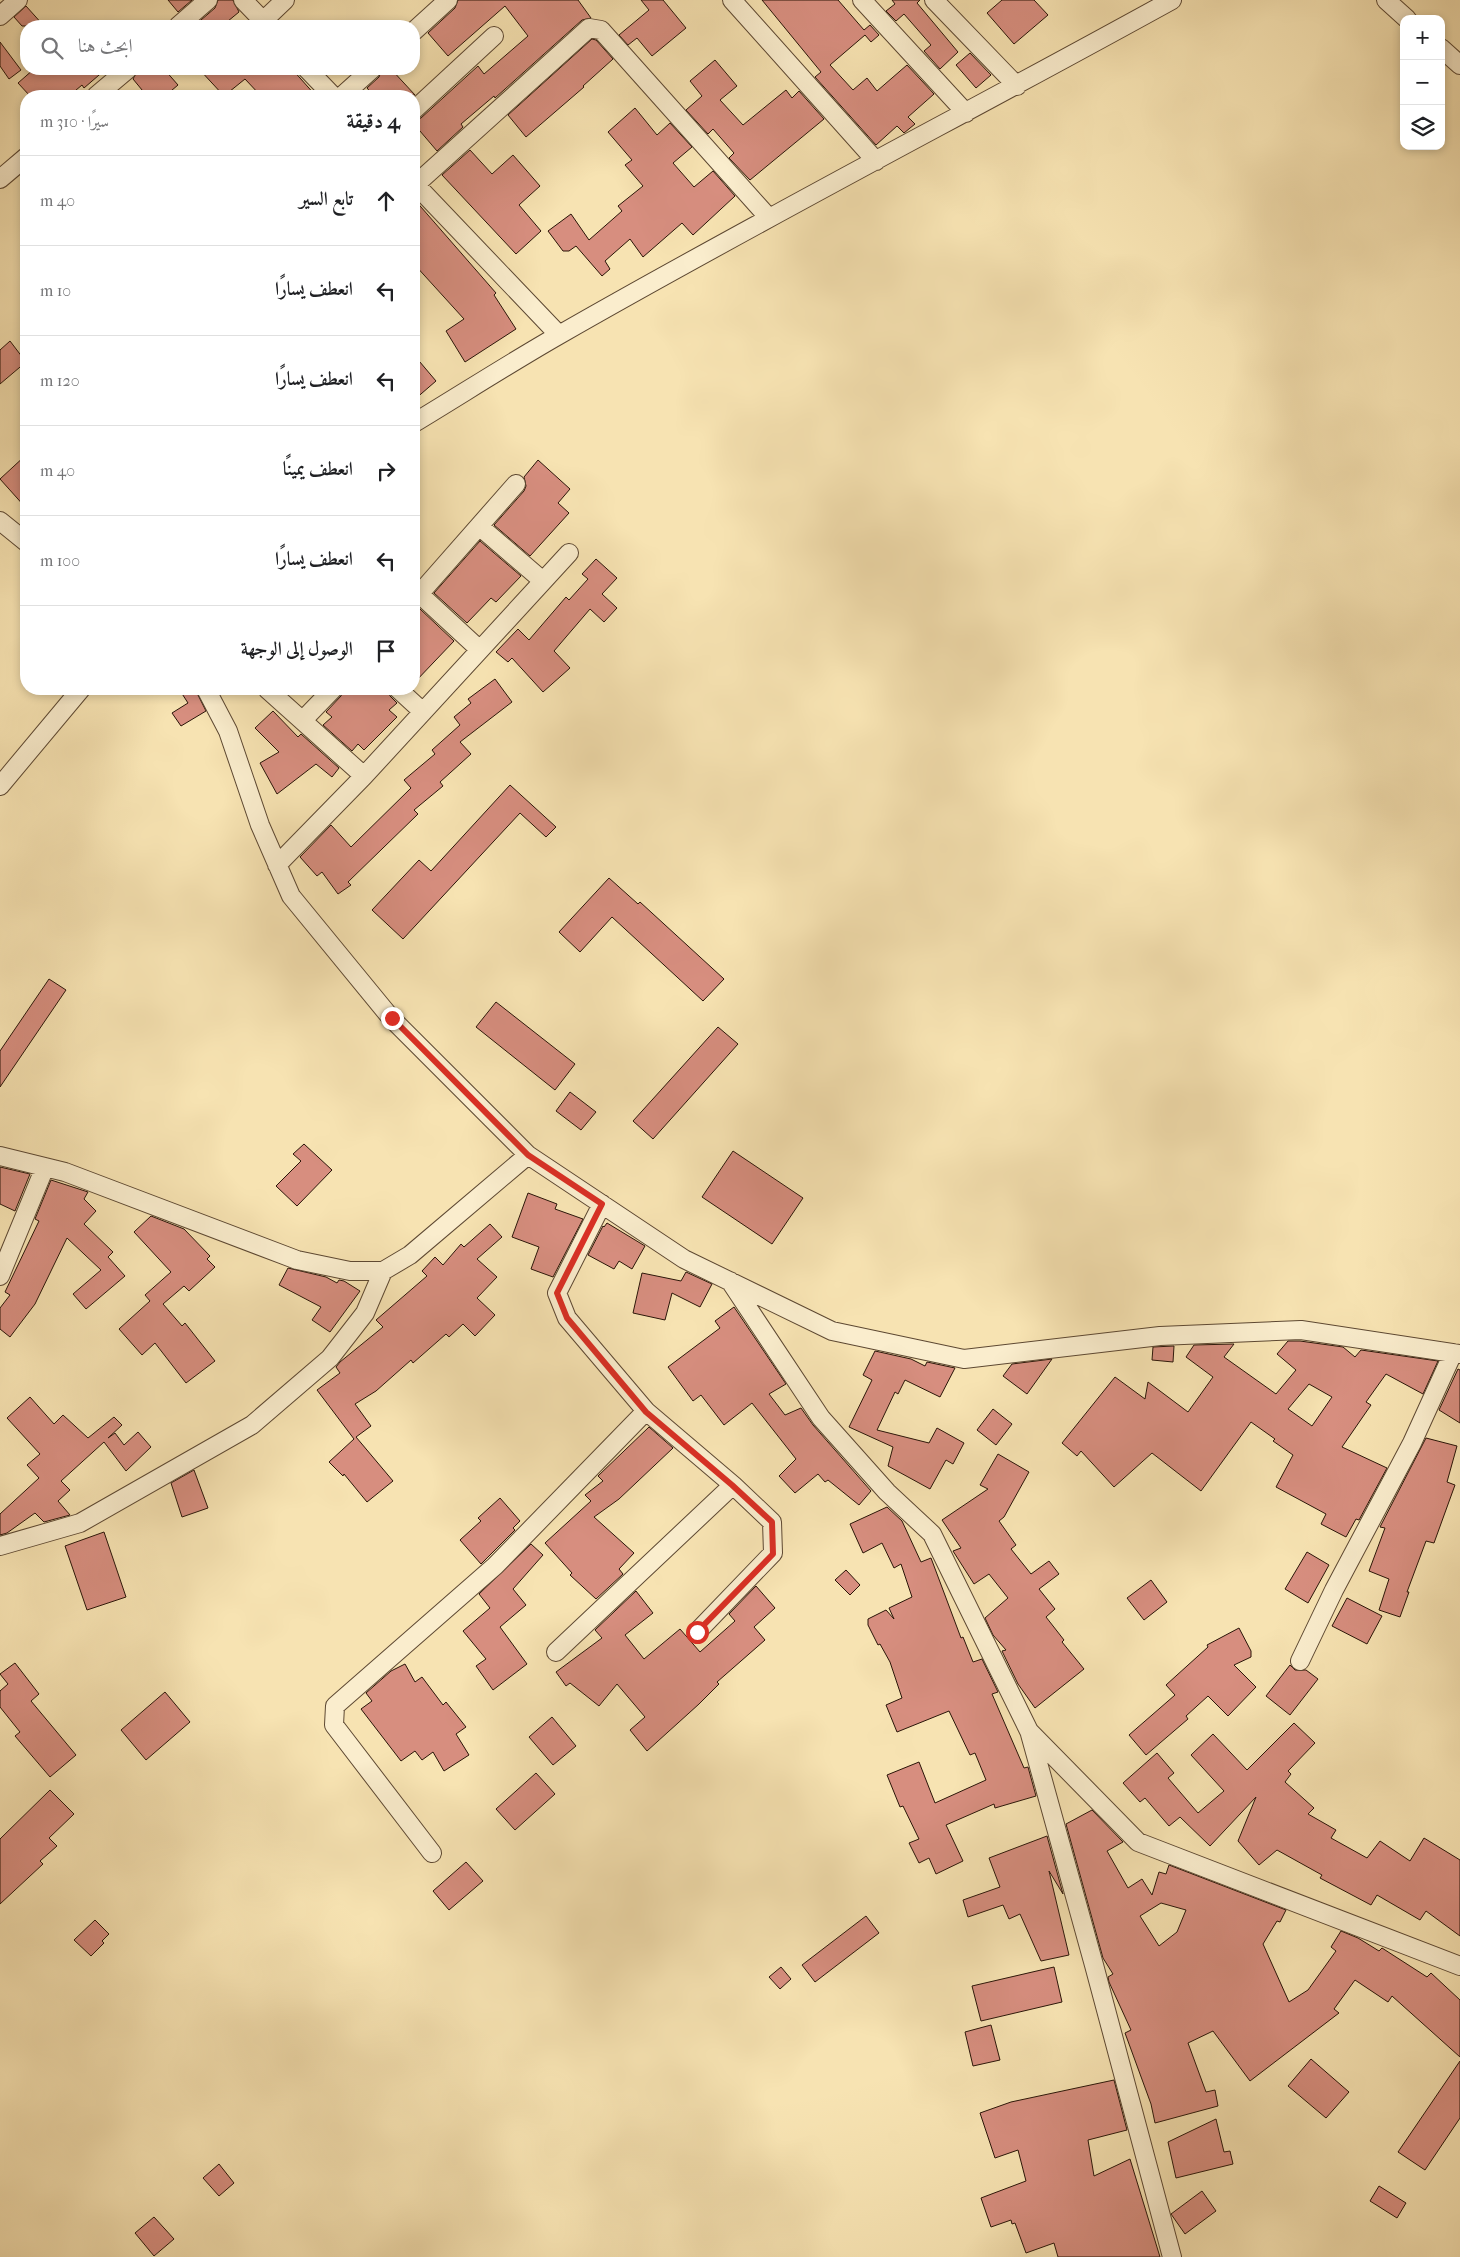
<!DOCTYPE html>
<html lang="ar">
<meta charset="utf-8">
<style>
body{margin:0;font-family:"IM FELL French Canon",Amiri,serif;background:#f2f2f2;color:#202124;direction:rtl}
.controls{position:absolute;right:15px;top:15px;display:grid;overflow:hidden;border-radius:10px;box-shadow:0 2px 8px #0003}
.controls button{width:45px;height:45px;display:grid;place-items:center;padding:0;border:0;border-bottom:1px solid #e0e0e0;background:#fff;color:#202124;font:25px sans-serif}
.stop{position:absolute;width:15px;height:15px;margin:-11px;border:4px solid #d93025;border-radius:50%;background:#fff}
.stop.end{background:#d93025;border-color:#fff;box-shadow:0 1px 5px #0008}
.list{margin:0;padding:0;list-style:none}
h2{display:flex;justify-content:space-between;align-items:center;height:65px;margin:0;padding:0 20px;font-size:21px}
h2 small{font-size:16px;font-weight:400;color:#757577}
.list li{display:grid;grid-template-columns:32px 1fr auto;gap:15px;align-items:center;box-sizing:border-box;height:90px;padding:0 20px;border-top:1px solid #e0e0e0}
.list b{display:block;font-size:19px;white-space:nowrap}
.list em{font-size:16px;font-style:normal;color:#757577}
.icon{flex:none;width:28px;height:28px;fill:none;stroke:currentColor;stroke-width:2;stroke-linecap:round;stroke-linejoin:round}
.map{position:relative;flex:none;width:1460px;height:2257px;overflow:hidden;direction:ltr}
.search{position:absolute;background:#fff;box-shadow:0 2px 8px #0003;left:20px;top:20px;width:400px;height:55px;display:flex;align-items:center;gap:12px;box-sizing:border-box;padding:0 18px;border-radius:20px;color:#757577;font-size:19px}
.panel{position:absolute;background:#fff;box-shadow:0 2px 8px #0003;left:20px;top:90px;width:400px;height:605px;border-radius:20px;direction:rtl}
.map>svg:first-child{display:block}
.building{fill:#d78e7f;stroke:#2a1508;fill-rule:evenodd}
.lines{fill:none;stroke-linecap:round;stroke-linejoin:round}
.minor-casing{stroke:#5d4832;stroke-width:20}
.minor{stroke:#faedcd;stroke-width:18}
.route{stroke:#d93025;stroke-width:6}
</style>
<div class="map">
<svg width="1460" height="2257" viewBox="0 0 1460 2257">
<rect width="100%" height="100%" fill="#f7e3b2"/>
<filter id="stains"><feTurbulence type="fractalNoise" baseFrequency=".004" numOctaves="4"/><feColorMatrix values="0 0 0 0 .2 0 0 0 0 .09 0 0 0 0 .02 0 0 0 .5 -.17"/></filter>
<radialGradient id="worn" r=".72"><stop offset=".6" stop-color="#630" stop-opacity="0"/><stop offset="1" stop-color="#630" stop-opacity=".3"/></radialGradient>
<path class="building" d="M 168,0 L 192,0 L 178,12 Z
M 218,0 L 233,0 L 239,12 L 222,26 L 194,26 L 215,8 Z
M 458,0 L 578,0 L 591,18 L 582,20 L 495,98 L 494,96 L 461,124 L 463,127 L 437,151 L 414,124 L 414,120 L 421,118 L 478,66 L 484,74 L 528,36 L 505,6 L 448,56 L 428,33 L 455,8 Z
M 641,0 L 663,0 L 686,28 L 652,56 L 637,38 L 628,45 L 619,35 L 649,10 Z
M 762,0 L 838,0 L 864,30 L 870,25 L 879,35 L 871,42 L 865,35 L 830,65 L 853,90 L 867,78 L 877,91 L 907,65 L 934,94 L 908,117 L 915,124 L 904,133 L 897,126 L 876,145 L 815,77 L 821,72 Z
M 892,0 L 920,0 L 917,3 L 958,52 L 940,69 L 924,51 L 931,45 L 904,14 L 896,21 L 886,11 L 895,4 Z
M 1002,0 L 1034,0 L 1048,15 L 1014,44 L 987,13 Z
M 26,6 L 44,26 L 22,26 L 14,17 Z
M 592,39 L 596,40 L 613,59 L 583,86 L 584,87 L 526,137 L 508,115 Z
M 0,42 L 21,70 L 9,79 L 0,66 Z
M 970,53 L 991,75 L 976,88 L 956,65 Z
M 715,60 L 737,86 L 720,100 L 743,125 L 786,90 L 792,98 L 799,91 L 824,119 L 750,180 L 729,158 L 734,153 L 713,129 L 708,134 L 686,110 L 702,96 L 690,81 Z
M 34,69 L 106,69 L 84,88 L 82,85 L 69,96 L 30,96 L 18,83 Z
M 138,69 L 164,69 L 178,85 L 165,96 L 147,96 L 133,79 Z
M 199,69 L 292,69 L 316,96 L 261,96 L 245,79 L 224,96 Z
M 382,69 L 391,69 L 415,95 L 374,96 L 367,88 L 379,77 Z
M 635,108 L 657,135 L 670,123 L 692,147 L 673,163 L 694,187 L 713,171 L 735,196 L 693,235 L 682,223 L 643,257 L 630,239 L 605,261 L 610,269 L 602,276 L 576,246 L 569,251 L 563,251 L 548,231 L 571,214 L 589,240 L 622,211 L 618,206 L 643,186 L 625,165 L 632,160 L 608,132 Z
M 470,150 L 492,174 L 513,155 L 540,186 L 519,205 L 541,231 L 516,254 L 442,175 Z
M 414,199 L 496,293 L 494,295 L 516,329 L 465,362 L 446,331 L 464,319 L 414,264 Z
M 10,341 L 26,362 L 0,384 L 0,350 Z
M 414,355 L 436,381 L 414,400 Z
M 26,455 L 26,508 L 0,479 Z
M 538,460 L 570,489 L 558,503 L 569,513 L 530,556 L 494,525 L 524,491 L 526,486 L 524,477 Z
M 480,541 L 521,576 L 496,602 L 491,598 L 467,623 L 434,593 Z
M 596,559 L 617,578 L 602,594 L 617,608 L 604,622 L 590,609 L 554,651 L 570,668 L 543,692 L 512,658 L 508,662 L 496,652 L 518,629 L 529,640 L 566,597 L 569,600 L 588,579 L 582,574 Z
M 420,609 L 454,641 L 414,683 L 414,610 Z
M 495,679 L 512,702 L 460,742 L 471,754 L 440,782 L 443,786 L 414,810 L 418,814 L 348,882 L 351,885 L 338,894 L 322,872 L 317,876 L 300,857 L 331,825 L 351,847 L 411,788 L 404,780 L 435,754 L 432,750 L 460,725 L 454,717 L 471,703 L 468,699 Z
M 179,689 L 195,689 L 206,711 L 181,726 L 172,713 L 188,703 Z
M 343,689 L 388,689 L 390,696 L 397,703 L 389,710 L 397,717 L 364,750 L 358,744 L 352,751 L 323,725 L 332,717 L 326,712 L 341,696 Z
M 273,711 L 298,737 L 301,734 L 339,768 L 332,777 L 316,764 L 277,794 L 260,763 L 279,752 L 255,728 Z
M 510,785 L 556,827 L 546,837 L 520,813 L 403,939 L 372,910 L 419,860 L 431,871 Z
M 609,878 L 638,904 L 640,902 L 724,979 L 703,1001 L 612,917 L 580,952 L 559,932 Z
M 49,979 L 66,990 L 0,1087 L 0,1051 Z
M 496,1002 L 575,1064 L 555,1090 L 476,1027 Z
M 718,1027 L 738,1044 L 653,1139 L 633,1121 Z
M 570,1092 L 596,1112 L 581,1130 L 556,1111 Z
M 304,1144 L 332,1170 L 297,1206 L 276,1186 L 301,1161 L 293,1154 Z
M 733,1151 L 803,1198 L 772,1244 L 702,1197 Z
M 0,1167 L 30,1174 L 15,1211 L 0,1204 Z
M 51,1180 L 88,1192 L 84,1199 L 96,1211 L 84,1224 L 113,1252 L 108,1257 L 125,1276 L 86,1309 L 73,1294 L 101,1270 L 67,1238 L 35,1304 L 10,1337 L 0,1329 L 0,1308 L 10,1295 L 5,1292 L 39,1221 L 35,1219 Z
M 528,1193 L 557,1204 L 555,1209 L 583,1219 L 553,1277 L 531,1269 L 539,1247 L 512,1237 Z
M 151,1216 L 184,1229 L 210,1256 L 207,1259 L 215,1267 L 189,1291 L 184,1286 L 163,1304 L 182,1326 L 185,1323 L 215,1361 L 186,1383 L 155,1343 L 142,1355 L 119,1329 L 150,1301 L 145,1295 L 171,1272 L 134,1232 Z
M 607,1223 L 645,1246 L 632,1269 L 619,1261 L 614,1269 L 588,1255 L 603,1226 L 604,1227 Z
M 490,1224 L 502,1237 L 477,1259 L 497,1277 L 477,1298 L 495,1315 L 475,1336 L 463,1324 L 449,1337 L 446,1334 L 413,1363 L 411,1360 L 376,1391 L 355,1404 L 371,1426 L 356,1437 L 393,1481 L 367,1502 L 344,1474 L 343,1476 L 329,1462 L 354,1439 L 317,1390 L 340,1373 L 336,1367 L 340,1362 L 383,1327 L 376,1320 L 427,1276 L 422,1271 L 435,1257 L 443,1265 L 461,1244 L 464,1247 Z
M 288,1268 L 326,1277 L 337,1283 L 339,1280 L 344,1281 L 360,1291 L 330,1332 L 312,1320 L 321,1307 L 279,1285 Z
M 686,1272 L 712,1284 L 700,1307 L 672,1293 L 665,1320 L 633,1313 L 642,1273 L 681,1281 Z
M 734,1307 L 786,1384 L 769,1394 L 785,1415 L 801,1408 L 813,1425 L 871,1491 L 859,1505 L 828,1480 L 825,1482 L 818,1474 L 795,1493 L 779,1476 L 796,1459 L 752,1403 L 724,1425 L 701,1395 L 693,1401 L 668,1367 L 720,1328 L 715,1321 Z
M 1288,1341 L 1300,1341 L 1343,1347 L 1355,1357 L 1361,1350 L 1438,1361 L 1423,1394 L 1386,1374 L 1366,1402 L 1371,1405 L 1342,1447 L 1387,1468 L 1359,1520 L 1356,1519 L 1346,1537 L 1321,1524 L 1326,1514 L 1276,1487 L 1293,1455 L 1273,1441 L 1275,1439 L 1251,1422 L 1201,1491 L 1152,1453 L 1114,1487 L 1081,1451 L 1077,1456 L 1062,1443 L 1115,1377 L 1145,1399 L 1148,1382 L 1188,1412 L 1213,1377 L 1186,1357 L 1194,1345 L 1234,1344 L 1224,1357 L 1276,1394 L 1296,1370 L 1277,1354 ZM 1309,1384 L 1332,1397 L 1312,1426 L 1288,1409 Z
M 1174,1346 L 1173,1362 L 1152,1360 L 1153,1347 Z
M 875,1351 L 911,1359 L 925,1366 L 927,1362 L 955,1368 L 940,1397 L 905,1380 L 898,1394 L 895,1392 L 877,1430 L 929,1443 L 937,1428 L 964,1443 L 953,1464 L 946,1460 L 930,1489 L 888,1466 L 893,1447 L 849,1427 L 872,1380 L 863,1375 Z
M 1052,1359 L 1027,1394 L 1003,1376 L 1012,1364 Z
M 1458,1369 L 1460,1370 L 1460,1423 L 1439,1410 Z
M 30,1397 L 54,1424 L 63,1415 L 88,1438 L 114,1417 L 122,1425 L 108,1438 L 115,1433 L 124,1445 L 138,1432 L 151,1447 L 126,1471 L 104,1442 L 61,1481 L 70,1490 L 58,1501 L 70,1515 L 44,1522 L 35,1513 L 7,1533 L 0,1535 L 0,1514 L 39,1478 L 27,1465 L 40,1454 L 7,1418 Z
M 993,1409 L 1012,1424 L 996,1445 L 977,1430 Z
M 649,1427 L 673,1448 L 619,1499 L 594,1517 L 634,1553 L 619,1569 L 623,1574 L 596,1599 L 570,1575 L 572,1573 L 545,1543 L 591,1501 L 585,1495 L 603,1481 L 598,1476 Z
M 1426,1438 L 1457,1446 L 1447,1482 L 1455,1485 L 1434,1543 L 1426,1541 L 1407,1592 L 1409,1592 L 1400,1617 L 1379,1610 L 1389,1579 L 1369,1571 L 1385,1528 L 1380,1527 Z
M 998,1454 L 1029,1472 L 1004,1517 L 999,1521 L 1016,1545 L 1011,1549 L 1031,1574 L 1049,1561 L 1059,1574 L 1039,1589 L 1055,1609 L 1046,1617 L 1064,1640 L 1062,1642 L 1084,1669 L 1035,1708 L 1018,1684 L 1002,1651 L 1006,1650 L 993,1635 L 985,1618 L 1008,1598 L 989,1574 L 974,1584 L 953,1551 L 961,1548 L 942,1520 L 988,1489 L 980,1485 Z
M 194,1470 L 208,1508 L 182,1517 L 171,1483 Z
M 500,1498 L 520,1521 L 513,1528 L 515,1530 L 481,1564 L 460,1540 L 481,1521 L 478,1518 Z
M 887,1507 L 902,1521 L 921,1562 L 931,1558 L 961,1638 L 963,1637 L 973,1662 L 982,1659 L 998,1692 L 992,1694 L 1024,1768 L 1028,1767 L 1036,1796 L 995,1808 L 994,1804 L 946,1825 L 963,1861 L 936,1874 L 929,1858 L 919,1863 L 909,1843 L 919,1839 L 903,1806 L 900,1807 L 887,1775 L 919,1762 L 935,1803 L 986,1780 L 975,1753 L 970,1755 L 949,1711 L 897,1732 L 886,1705 L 902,1698 L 890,1662 L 880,1644 L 878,1645 L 868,1625 L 868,1619 L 886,1610 L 894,1619 L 889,1608 L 912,1597 L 901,1564 L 894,1568 L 882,1543 L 863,1553 L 850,1524 Z
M 104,1532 L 126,1597 L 87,1610 L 65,1546 Z
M 531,1544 L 543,1555 L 513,1589 L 526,1605 L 500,1627 L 527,1664 L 493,1690 L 476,1666 L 486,1659 L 463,1631 L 490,1608 L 479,1594 Z
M 1307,1552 L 1329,1565 L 1308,1603 L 1285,1589 Z
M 846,1570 L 860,1585 L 850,1595 L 835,1580 Z
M 1151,1580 L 1167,1602 L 1144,1620 L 1127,1598 Z
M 756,1586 L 775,1608 L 754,1627 L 765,1640 L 717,1682 L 719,1684 L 699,1704 L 647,1751 L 630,1730 L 645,1717 L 617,1684 L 599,1706 L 570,1683 L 566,1686 L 556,1672 L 602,1638 L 595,1630 L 636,1591 L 653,1613 L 625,1635 L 644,1659 L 680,1629 L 700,1652 L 735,1621 L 729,1614 Z
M 1347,1598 L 1382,1616 L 1367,1644 L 1332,1626 Z
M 1239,1628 L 1251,1651 L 1251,1657 L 1234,1665 L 1256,1687 L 1228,1716 L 1208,1696 L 1186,1716 L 1188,1719 L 1146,1755 L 1129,1735 L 1175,1695 L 1166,1685 L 1208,1647 L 1207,1645 Z
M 15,1663 L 39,1694 L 31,1701 L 76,1755 L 50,1777 L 15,1736 L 20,1732 L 0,1707 L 0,1691 L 8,1684 L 0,1674 Z
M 405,1664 L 415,1682 L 422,1677 L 443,1705 L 446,1702 L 466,1727 L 456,1734 L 469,1755 L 444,1771 L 433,1752 L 422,1760 L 415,1751 L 401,1761 L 361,1709 L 372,1701 L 366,1693 L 391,1671 Z
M 1290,1665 L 1295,1670 L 1306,1670 L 1318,1679 L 1290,1715 L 1266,1696 Z
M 165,1692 L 190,1722 L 146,1760 L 121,1730 Z
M 552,1717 L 576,1746 L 553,1765 L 529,1737 Z
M 1294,1723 L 1315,1743 L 1288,1771 L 1291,1774 L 1285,1782 L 1314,1808 L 1308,1814 L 1336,1830 L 1331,1838 L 1367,1858 L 1380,1841 L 1410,1861 L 1424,1838 L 1460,1860 L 1460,1936 L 1426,1911 L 1420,1920 L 1377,1895 L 1371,1905 L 1320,1878 L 1322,1875 L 1277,1850 L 1259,1865 L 1238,1841 L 1256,1797 L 1210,1846 L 1180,1817 L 1169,1826 L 1145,1798 L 1140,1802 L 1123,1783 L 1157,1753 L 1174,1773 L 1168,1778 L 1198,1813 L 1224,1791 L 1191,1755 L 1213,1734 L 1247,1770 Z
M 536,1773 L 555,1794 L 515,1830 L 496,1809 Z
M 50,1790 L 74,1814 L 49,1838 L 57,1846 L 40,1861 L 43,1864 L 0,1904 L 0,1839 Z
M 1092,1810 L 1123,1842 L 1107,1851 L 1128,1888 L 1142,1879 L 1152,1895 L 1159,1872 L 1166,1874 L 1169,1865 L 1286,1910 L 1280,1922 L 1277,1921 L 1263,1944 L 1289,2002 L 1308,1990 L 1336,1951 L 1331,1947 L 1341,1931 L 1358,1938 L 1379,1951 L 1382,1948 L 1427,1977 L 1431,1973 L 1460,2000 L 1460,2057 L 1392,1996 L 1388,2002 L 1355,1980 L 1334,2009 L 1339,2013 L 1250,2081 L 1213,2031 L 1188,2043 L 1206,2092 L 1215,2090 L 1218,2106 L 1155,2123 L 1151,2104 L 1125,2033 L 1131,2030 L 1109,1982 L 1108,1977 L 1113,1974 L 1103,1958 L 1066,1824 ZM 1161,1903 L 1186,1910 L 1177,1932 L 1159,1946 L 1140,1916 Z
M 1047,1836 L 1063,1894 L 1049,1871 L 1069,1955 L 1041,1961 L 1020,1914 L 1009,1919 L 1003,1905 L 968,1917 L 963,1900 L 1000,1887 L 989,1858 Z
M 466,1862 L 483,1881 L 449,1910 L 433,1891 Z
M 866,1916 L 879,1933 L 815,1982 L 802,1965 Z
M 95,1920 L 109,1934 L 102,1941 L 104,1943 L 91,1956 L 74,1940 Z
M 781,1967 L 791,1979 L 780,1989 L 769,1977 Z
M 1054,1967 L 1062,2002 L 981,2021 L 972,1986 Z
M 991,2025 L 1000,2060 L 973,2066 L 965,2032 Z
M 1311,2059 L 1349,2092 L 1326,2118 L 1288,2086 Z
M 1460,2061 L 1460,2118 L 1425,2170 L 1398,2152 Z
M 1114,2080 L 1127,2130 L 1088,2140 L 1094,2176 L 1130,2159 L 1160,2257 L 1058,2257 L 1054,2243 L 1026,2253 L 1015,2223 L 1012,2224 L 1011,2220 L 991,2227 L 981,2198 L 1026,2181 L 1018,2150 L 995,2158 L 980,2113 L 1011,2102 Z
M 1216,2119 L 1224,2152 L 1230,2151 L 1233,2164 L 1176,2178 L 1168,2142 Z
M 219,2164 L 234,2183 L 219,2196 L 203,2178 Z
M 1379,2186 L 1406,2203 L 1397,2218 L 1370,2201 Z
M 1202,2191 L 1216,2211 L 1185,2234 L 1171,2214 Z
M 154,2217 L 174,2239 L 154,2256 L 135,2233 Z"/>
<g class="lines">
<defs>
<path id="minor" d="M 243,0 L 268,26
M 732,0 L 876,161
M 862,0 L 966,113
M 934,0 L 1017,86
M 1386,0 L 1407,19
M 0,16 L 18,0
M 263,21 L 285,0
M 178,26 L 208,0
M 414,31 L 448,0
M 1441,48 L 1460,65
M 307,69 L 333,96
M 96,96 L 128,69
M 342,96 L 372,69
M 414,110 L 494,36
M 0,179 L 26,157
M 414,183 L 559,335
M 415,185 L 589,28 L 601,30 L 769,218
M 414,423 C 462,394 510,363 559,335 C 761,219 969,112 1172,0
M 0,521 L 26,542
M 479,526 L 543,581
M 414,589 L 480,650
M 414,600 L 516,484
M 206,689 L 228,731 L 260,825 L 291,896 L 391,1018 L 528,1155 L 684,1259 L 832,1331 L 964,1359 L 1160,1336 L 1301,1330 L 1460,1354
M 267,689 L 364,776
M 398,689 L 423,712
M 303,720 L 333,689
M 0,786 L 81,689
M 277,865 L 364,776 L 569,553
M 0,1156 L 65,1172 L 297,1260 L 350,1271 L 383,1271 L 410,1255 L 528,1155
M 602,1204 L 557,1293 L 567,1318 L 646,1411 L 733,1485 L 772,1522 L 773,1553 L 697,1632
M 0,1276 L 45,1167
M 730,1281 L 821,1418 L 887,1492 L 932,1534 L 1029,1731 L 1138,1842 L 1460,1966
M 0,1546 L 80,1523 L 252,1425 L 330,1358 L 365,1313 L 383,1271
M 556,1652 L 733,1485
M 1300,1661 L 1334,1590 L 1412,1443 L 1453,1353
M 1030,1734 L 1094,1965 L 1172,2257
M 432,1853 L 334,1725 L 335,1706 L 495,1566 L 646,1411"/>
</defs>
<use href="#minor" class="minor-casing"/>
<use href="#minor" class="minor"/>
</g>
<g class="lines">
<path class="route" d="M 392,1018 L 528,1155 L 602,1204 L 557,1293 L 567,1318 L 646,1412 L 732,1485 L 772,1522 L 773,1554 L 697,1632"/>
</g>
<rect width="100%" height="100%" filter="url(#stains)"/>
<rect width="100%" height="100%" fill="url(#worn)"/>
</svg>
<div class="controls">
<button>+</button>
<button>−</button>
<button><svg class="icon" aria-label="layers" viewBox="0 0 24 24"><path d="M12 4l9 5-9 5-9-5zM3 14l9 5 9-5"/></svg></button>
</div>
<div class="stop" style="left:697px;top:1632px"></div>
<div class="stop end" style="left:392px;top:1018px"></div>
<div class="search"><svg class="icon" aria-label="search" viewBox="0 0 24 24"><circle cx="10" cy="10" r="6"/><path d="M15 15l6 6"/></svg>ابحث هنا</div>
<section class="panel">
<h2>4 دقيقة<small>سيرًا · 310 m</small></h2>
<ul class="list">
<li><svg class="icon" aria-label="ahead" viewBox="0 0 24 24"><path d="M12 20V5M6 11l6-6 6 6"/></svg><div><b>تابع السير</b></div><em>40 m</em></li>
<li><svg class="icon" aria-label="left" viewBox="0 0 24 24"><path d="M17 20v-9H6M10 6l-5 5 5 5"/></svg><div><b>انعطف يسارًا</b></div><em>10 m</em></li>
<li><svg class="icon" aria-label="left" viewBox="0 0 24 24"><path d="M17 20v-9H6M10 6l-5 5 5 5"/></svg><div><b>انعطف يسارًا</b></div><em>120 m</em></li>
<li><svg class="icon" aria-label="right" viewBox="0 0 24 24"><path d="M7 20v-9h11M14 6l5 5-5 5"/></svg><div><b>انعطف يمينًا</b></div><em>40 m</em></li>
<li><svg class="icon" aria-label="left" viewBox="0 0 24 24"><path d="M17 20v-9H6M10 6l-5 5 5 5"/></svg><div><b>انعطف يسارًا</b></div><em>100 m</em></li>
<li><svg class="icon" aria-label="arrive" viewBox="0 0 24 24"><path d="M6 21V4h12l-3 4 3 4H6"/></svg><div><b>الوصول إلى الوجهة</b></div></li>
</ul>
</section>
</div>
